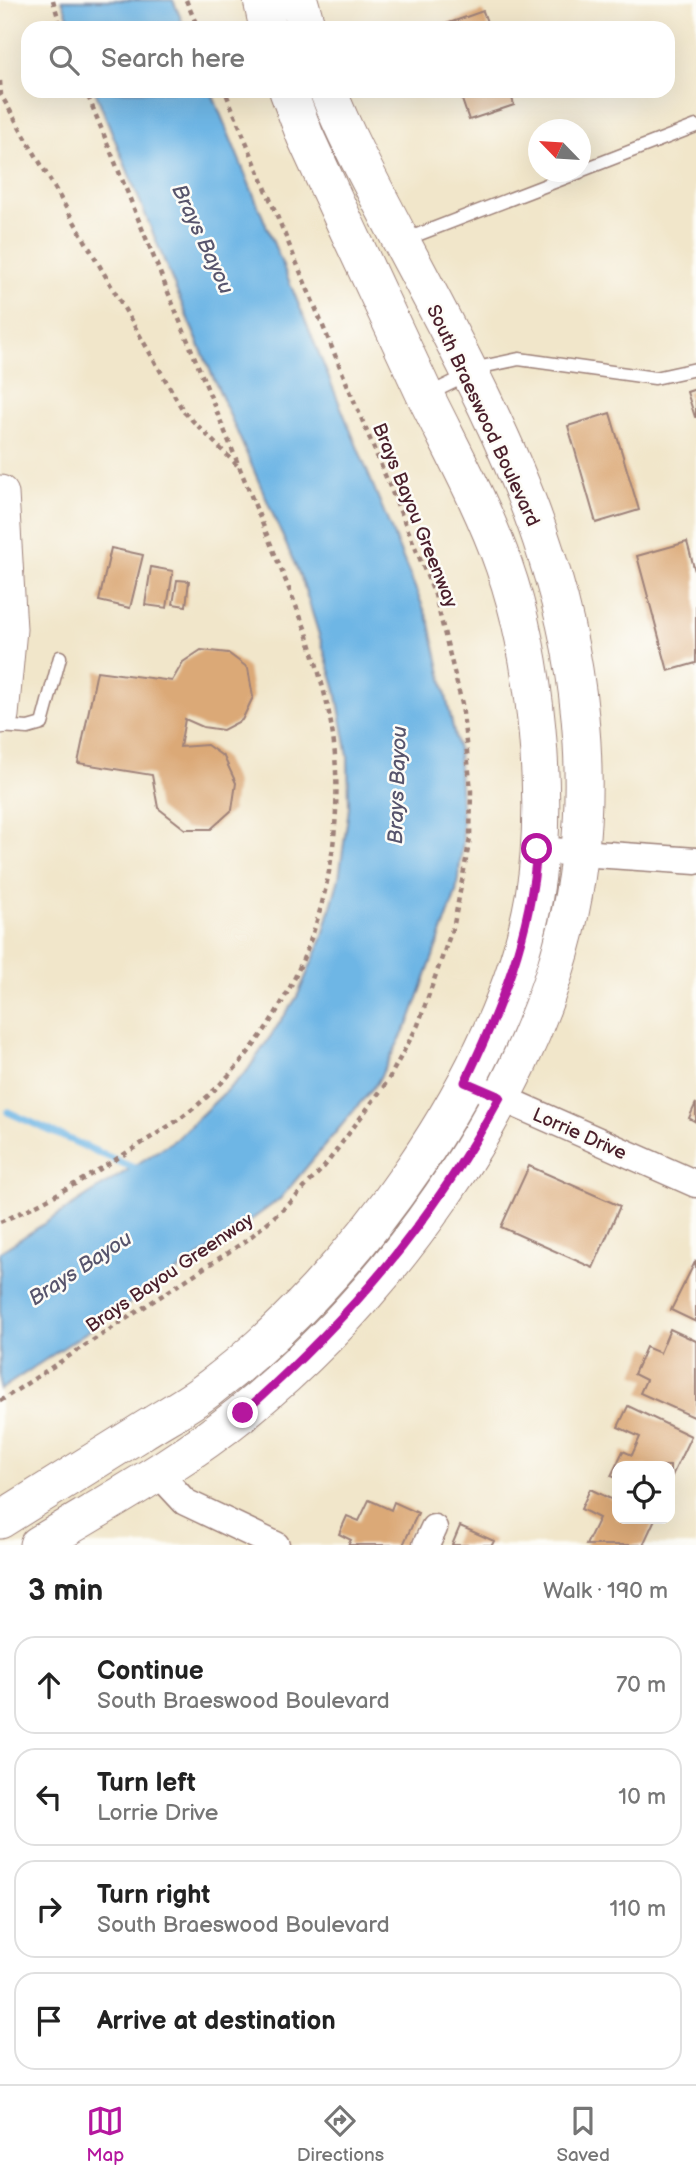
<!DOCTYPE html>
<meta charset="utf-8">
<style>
body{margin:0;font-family:"Balsamiq Sans",sans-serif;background:#f6f6f6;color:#222}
.controls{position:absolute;right:21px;bottom:21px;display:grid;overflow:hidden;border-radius:14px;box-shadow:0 7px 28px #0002}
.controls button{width:63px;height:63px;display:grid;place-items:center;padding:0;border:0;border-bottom:2px solid #e0e0e0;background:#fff;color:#222;font:35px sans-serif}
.compass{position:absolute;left:528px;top:119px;width:63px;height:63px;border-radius:50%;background:#fff;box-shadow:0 7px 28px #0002;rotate:295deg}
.stop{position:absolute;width:21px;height:21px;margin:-16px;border:5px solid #b5179e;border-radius:50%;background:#fff}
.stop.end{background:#b5179e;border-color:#fff;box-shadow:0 2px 7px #0008}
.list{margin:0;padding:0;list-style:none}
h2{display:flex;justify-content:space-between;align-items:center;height:91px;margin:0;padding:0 28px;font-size:30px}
h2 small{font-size:23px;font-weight:400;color:#767676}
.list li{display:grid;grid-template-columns:46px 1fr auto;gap:21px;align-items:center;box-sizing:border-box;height:98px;margin:0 14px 14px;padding:0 14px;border:2px solid #e0e0e0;border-radius:21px}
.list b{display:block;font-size:26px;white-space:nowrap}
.list p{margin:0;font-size:23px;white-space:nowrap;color:#767676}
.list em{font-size:23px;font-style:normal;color:#767676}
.icon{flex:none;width:38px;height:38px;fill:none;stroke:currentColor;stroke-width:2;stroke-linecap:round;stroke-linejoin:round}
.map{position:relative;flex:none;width:696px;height:1545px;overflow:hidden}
.search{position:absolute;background:#fff;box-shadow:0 7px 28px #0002;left:21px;right:21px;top:21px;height:77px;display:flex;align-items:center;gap:18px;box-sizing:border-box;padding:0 24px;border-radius:21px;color:#767676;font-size:26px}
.sheet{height:539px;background:#fff}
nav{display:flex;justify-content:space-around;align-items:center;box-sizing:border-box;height:98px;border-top:2px solid #e0e0e0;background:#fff;font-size:19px;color:#767676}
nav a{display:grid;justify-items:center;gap:4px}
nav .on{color:#b5179e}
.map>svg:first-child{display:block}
.water{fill:#6eb6e5;stroke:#5c6a88;stroke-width:2}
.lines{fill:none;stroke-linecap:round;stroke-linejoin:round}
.stream{stroke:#6eb6e5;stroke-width:7}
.building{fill:#dba977}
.lane-casing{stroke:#9e827a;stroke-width:15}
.street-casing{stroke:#9e827a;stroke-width:29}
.secondary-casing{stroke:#9e827a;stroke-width:39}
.path{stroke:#9e827a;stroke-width:4.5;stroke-dasharray:5 5;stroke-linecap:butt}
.lane{stroke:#fff;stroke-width:12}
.street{stroke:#fff;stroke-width:26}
.secondary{stroke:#fff;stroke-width:37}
.route{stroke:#b5179e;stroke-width:9}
.labels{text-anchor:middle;stroke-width:5;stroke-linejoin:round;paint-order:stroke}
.street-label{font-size:19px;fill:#4a1f2b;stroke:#fdfcf7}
.water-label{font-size:21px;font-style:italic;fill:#57546c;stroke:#fdfcf7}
</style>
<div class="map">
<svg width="696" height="1545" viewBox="0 0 696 1545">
<rect width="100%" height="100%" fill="#fdfcf7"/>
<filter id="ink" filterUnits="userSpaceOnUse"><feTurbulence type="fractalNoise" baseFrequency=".0143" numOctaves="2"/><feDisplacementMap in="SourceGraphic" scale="14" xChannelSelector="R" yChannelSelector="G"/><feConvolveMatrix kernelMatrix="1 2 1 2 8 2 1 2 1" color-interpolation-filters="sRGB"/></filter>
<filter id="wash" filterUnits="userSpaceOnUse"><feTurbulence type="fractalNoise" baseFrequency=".00686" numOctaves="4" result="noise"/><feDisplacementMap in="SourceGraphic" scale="28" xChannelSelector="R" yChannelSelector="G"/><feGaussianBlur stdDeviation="1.57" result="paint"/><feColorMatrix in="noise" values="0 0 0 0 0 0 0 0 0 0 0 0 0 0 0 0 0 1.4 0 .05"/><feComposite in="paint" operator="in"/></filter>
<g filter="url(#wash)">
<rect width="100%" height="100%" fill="#f1e6ca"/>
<path class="water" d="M 62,0 L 173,0 L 185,28 L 72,28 Z
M 95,91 L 211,91 L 430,624 L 458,750 L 463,841 L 456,893 L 410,1020 L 377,1083 L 280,1199 L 208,1251 L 0,1390 L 0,1252 L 176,1139 L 247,1071 L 297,997 L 322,939 L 339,878 L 349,808 L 348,756 L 336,690 L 303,583 L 190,324 Z"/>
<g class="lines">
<path class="stream" d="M 8,1112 L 138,1170"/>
</g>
<g id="blocks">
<path class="building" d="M 483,11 L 489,28 L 435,28 Z
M 459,91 L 510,91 L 514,105 L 469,120 Z
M 696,389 L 696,417 L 695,417 L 687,392 Z
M 610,413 L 639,510 L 596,523 L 568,426 Z
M 687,542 L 696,575 L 696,663 L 668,671 L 637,556 Z
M 111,548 L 143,555 L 130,608 L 99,601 Z
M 151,567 L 173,571 L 167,608 L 145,605 Z
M 177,580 L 189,581 L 186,606 L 173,604 Z
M 201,650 L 228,653 L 248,668 L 253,697 L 242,720 L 223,730 L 203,727 L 185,719 L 180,747 L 207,745 L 224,757 L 236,783 L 232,810 L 211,829 L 185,829 L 158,808 L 152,775 L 78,763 L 97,671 L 172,681 L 183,662 Z
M 696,1103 L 696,1122 L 689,1118 Z
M 529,1166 L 620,1206 L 593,1268 L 501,1227 Z
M 696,1260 L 696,1322 L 671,1310 Z
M 670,1329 L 696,1341 L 696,1418 L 640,1393 L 646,1380 L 634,1374 L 646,1347 L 660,1353 Z
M 628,1406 L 691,1436 L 670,1480 L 670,1466 L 617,1466 L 617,1478 L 611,1476 L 623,1451 L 632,1455 L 640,1437 L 618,1427 Z
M 590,1489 L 617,1502 L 617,1519 L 655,1519 L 643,1545 L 586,1545 L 599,1518 L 581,1509 Z
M 369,1500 L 391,1510 L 394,1502 L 418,1513 L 403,1545 L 348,1545 L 351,1540 L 339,1534 L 347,1516 L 359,1521 Z
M 460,1526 L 494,1541 L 492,1545 L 452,1545 Z"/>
</g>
</g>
<g filter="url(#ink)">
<use href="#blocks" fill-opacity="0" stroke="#9e827a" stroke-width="2"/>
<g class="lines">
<defs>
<path id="lane" d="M 580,171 L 696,126
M 404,240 L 580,172
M 429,394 L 486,366 L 519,359 L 655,378 L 696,369
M 0,726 L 28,728 L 42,724 L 60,657"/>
<path id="street" d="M 537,850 L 696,861
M 486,1091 L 696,1184
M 158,1473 L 185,1502 L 276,1545
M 426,1545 L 434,1528"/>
<path id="secondary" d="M 262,0 L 268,28
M 299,0 L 307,28
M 0,494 L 8,629 L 0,715
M 0,1520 C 47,1491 94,1461 141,1432 C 164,1417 190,1404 211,1387 C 352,1280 504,1073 534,896 C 550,801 536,657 504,566 C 483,506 452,450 424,393 C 384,307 344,222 305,136 L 288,91
M 38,1545 C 107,1503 179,1464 242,1413 C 386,1297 521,1113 566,931 C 596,807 585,674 546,554 C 513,448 452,337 400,239 C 375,190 348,142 328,91"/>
</defs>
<use href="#lane" class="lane-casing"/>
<use href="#street" class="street-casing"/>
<use href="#secondary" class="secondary-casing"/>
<path class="path" d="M 53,0 L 61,28
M 186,0 L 198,28
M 0,81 L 1,95 L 184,412 L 238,466
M 0,1222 C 49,1201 94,1173 139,1145 C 159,1132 182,1119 200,1103 C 301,1016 348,877 334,745 C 330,707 318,669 307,633 L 86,91
M 0,1401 L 247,1240 L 289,1204 L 324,1167 L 387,1082 L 418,1025 L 454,924 L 470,838 L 471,791 L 462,704 L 435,595 L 225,91"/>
<use href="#lane" class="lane"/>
<use href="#street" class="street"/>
<use href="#secondary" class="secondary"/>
</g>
</g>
<g class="lines" filter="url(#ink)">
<path class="route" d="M 243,1413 C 351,1316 430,1226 500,1097 L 465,1082 C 501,1007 531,933 537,849"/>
</g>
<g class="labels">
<g class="street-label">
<text transform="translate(484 415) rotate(65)" y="7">South Braeswood Boulevard</text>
<text transform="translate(416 515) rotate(68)" y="7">Brays Bayou Greenway</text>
<text transform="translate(580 1133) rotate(24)" y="7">Lorrie Drive</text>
<text transform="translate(169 1272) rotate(-34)" y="7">Brays Bayou Greenway</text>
</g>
<g class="water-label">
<text transform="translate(203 239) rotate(65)" y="7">Brays Bayou</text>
<text transform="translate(397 785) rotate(-88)" y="7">Brays Bayou</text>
<text transform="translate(80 1268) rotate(-33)" y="7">Brays Bayou</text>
</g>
</g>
</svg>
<div class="controls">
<button><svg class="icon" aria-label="locate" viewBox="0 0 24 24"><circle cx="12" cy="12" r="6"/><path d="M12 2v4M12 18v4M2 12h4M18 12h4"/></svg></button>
</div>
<svg class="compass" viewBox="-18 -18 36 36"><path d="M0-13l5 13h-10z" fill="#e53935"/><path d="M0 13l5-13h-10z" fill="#767676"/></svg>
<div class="stop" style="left:537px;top:849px"></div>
<div class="stop end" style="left:243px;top:1413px"></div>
<div class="search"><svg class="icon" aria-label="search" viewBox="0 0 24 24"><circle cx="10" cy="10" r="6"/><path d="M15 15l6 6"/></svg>Search here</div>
</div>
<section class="sheet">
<h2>3 min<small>Walk · 190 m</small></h2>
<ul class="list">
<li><svg class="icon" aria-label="ahead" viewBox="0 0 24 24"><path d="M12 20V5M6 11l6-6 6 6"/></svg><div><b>Continue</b><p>South Braeswood Boulevard</p></div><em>70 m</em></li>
<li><svg class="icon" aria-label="left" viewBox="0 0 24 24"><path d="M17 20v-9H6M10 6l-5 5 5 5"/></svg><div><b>Turn left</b><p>Lorrie Drive</p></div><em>10 m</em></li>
<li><svg class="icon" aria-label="right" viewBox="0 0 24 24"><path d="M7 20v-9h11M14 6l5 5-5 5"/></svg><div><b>Turn right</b><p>South Braeswood Boulevard</p></div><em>110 m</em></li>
<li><svg class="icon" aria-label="arrive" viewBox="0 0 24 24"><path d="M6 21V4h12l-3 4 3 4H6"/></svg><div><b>Arrive at destination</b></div></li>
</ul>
</section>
<nav>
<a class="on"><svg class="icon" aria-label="map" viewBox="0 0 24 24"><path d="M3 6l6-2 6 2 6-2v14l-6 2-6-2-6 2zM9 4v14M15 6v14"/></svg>Map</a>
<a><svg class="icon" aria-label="directions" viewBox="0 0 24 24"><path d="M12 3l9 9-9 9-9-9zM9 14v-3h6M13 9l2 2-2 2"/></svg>Directions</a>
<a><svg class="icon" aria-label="saved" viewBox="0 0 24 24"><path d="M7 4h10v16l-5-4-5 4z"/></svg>Saved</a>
</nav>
